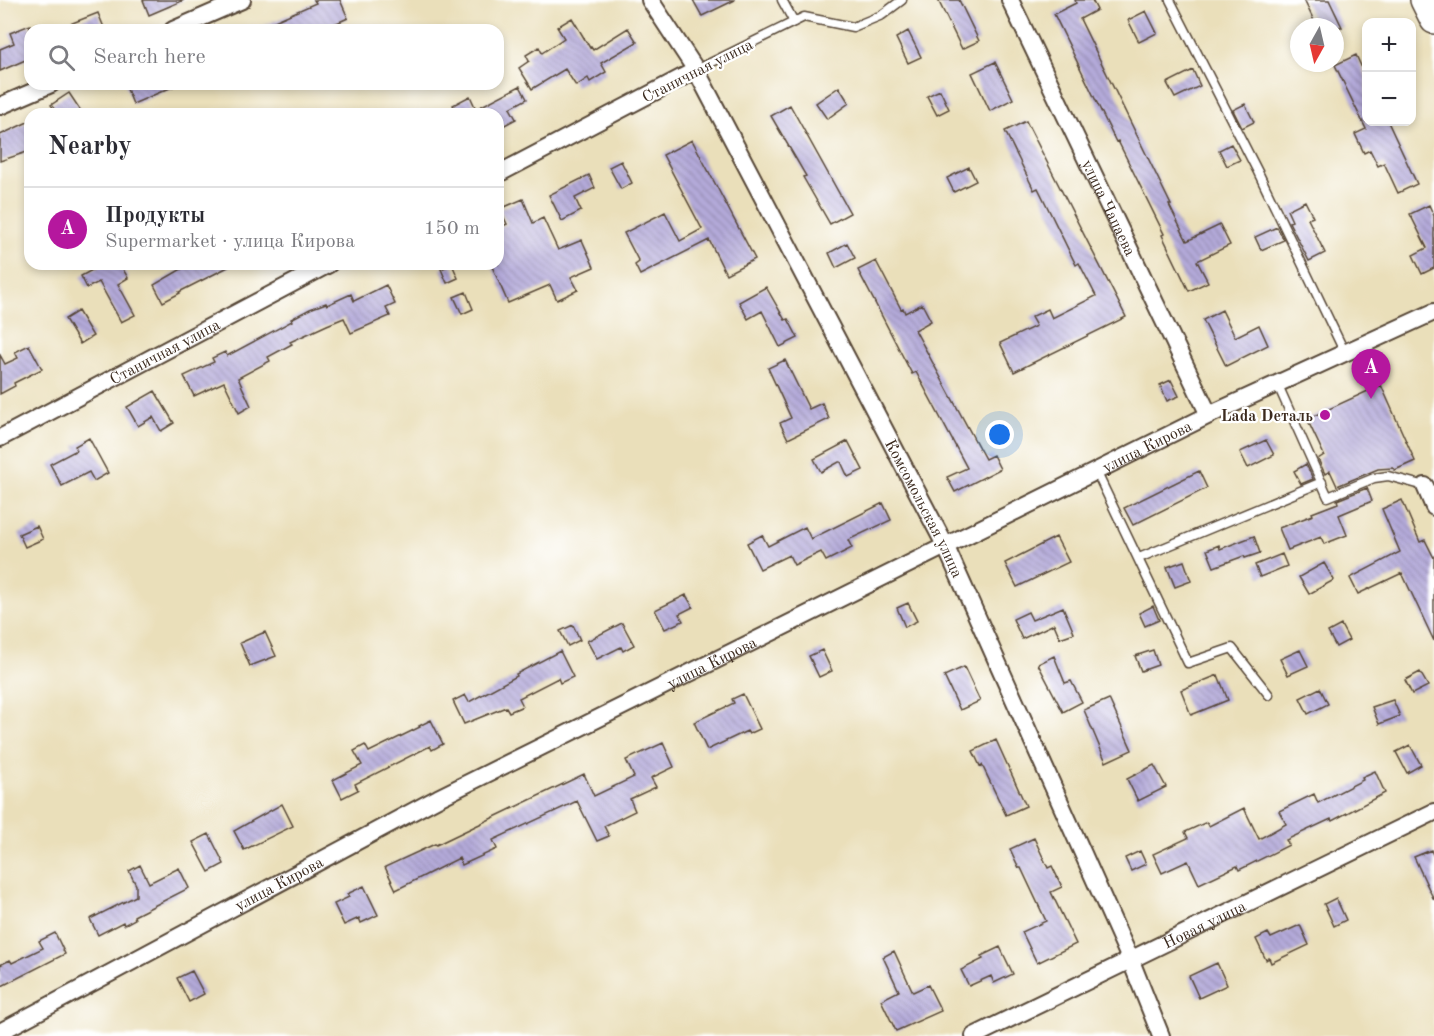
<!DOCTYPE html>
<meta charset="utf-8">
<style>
body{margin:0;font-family:"Old Standard TT",serif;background:#f7f7f7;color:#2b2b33}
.controls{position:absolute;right:18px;top:18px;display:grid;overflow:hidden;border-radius:12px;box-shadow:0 3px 9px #0003}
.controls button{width:54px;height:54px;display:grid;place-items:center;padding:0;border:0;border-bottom:2px solid #e1e1e2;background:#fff;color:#2b2b33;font:30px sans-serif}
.compass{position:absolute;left:1290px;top:18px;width:54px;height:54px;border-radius:50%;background:#fff;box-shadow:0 3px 9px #0003;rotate:188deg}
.you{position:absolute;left:1000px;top:435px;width:21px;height:21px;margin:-15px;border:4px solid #fff;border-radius:50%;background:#1a73e8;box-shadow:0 0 0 9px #1a73e833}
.badge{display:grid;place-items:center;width:39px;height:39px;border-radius:50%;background:#b5179e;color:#fff;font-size:20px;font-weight:700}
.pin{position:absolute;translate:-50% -50px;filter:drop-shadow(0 2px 3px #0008)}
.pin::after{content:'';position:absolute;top:32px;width:21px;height:18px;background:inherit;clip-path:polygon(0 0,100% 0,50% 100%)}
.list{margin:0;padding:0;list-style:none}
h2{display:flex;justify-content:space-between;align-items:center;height:78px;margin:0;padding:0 24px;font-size:26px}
h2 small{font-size:20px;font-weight:400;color:#7c7c81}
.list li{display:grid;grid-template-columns:39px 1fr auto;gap:18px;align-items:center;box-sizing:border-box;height:84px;padding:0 24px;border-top:2px solid #e1e1e2}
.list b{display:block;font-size:22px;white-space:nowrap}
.list p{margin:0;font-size:20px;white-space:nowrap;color:#7c7c81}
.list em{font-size:20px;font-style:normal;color:#7c7c81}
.icon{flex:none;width:33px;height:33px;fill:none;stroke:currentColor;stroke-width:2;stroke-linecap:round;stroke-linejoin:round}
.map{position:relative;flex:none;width:1434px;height:1036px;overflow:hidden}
.search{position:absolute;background:#fff;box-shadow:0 3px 9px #0003;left:24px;top:24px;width:480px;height:66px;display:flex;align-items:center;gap:15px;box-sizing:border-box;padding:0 21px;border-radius:18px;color:#7c7c81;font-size:22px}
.panel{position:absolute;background:#fff;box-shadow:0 3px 9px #0003;left:24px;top:108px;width:480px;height:162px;border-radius:18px}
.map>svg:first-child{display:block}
.building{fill:url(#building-back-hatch)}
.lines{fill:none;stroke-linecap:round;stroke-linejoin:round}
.service-casing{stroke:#554535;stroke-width:11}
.minor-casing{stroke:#554535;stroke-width:20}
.primary-casing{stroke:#554535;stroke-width:30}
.service{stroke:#fff;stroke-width:8}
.minor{stroke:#fff;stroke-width:16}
.primary{stroke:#fff;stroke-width:27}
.poi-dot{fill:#b5179e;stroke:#fff;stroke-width:2}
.labels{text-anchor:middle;stroke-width:4.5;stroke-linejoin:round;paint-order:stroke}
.street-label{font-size:16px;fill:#3b2a1e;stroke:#fff}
.poi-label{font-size:16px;font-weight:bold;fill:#3b2a1e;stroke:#fff;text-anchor:end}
</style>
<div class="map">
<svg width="1434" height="1036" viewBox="0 0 1434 1036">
<defs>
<pattern id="building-back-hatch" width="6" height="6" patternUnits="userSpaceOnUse" patternTransform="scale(1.5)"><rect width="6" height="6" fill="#b4aada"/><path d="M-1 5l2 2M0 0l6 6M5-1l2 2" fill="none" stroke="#948bb0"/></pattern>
</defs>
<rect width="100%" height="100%" fill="#fff"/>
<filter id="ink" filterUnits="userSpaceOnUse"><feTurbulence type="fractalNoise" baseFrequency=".0167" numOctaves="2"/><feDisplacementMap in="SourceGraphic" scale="12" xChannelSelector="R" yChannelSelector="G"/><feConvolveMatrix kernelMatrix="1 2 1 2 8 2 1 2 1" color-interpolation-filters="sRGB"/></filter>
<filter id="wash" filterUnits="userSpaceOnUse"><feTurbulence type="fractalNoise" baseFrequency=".008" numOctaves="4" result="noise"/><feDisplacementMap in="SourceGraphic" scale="24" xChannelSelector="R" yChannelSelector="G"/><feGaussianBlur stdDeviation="1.35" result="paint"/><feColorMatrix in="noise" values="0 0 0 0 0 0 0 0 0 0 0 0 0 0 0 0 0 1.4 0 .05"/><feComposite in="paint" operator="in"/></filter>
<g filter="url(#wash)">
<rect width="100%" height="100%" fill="#eadfba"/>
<g id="blocks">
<path class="building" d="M 143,0 L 184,0 L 149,15 Z
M 314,0 L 340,0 L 348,18 L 321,30 L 254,30 L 316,3 Z
M 693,0 L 735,0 L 702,16 Z
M 938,0 L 959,0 L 979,41 L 962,49 Z
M 1075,0 L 1092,0 L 1097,10 L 1080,19 L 1171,205 L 1169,205 L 1187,241 L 1220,225 L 1230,245 L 1197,261 L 1208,282 L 1189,291 L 1162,235 L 1164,234 L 1118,141 L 1116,142 L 1054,14 L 1076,3 Z
M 1304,0 L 1329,0 L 1342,27 L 1317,27 Z
M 1146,11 L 1157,33 L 1139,42 L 1128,20 Z
M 98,13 L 105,30 L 58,30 L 57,29 Z
M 572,18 L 590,48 L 591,47 L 593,50 L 628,28 L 637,42 L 601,63 L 606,72 L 590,82 L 588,78 L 576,86 L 565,69 L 532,89 L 519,68 L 529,61 L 526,55 L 539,47 L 542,53 L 564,38 L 557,27 Z
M 30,25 L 30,58 L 0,71 L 0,49 L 14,43 L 10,33 Z
M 908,31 L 921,57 L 908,63 L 896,38 Z
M 1356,55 L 1366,77 L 1366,122 L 1388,122 L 1417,184 L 1398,193 L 1384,163 L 1378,166 L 1370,150 L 1364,153 L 1355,134 L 1366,129 L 1335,65 Z
M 995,62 L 1013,99 L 990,111 L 972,73 Z
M 1193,70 L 1200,86 L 1175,98 L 1167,83 Z
M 125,84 L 179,84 L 133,104 Z
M 520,86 L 527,99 L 510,108 L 516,119 L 501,127 L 498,122 L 498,114 L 458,114 L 453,105 L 470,96 L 476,109 Z
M 839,87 L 849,103 L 827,119 L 816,103 Z
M 940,90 L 949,109 L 937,115 L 927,96 Z
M 69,93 L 83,114 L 58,114 L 51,105 Z
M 1245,104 L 1254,122 L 1242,128 L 1233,110 Z
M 790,105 L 850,213 L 830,224 L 803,177 L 806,176 L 771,116 Z
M 30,121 L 30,151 L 0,161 L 0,135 Z
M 1026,121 L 1126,317 L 1014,372 L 1000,343 L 1036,326 L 1031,317 L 1048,309 L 1052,318 L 1096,296 L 1079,263 L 1076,265 L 1038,188 L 1034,190 L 1005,131 Z
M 692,140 L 755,259 L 726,274 L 709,240 L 640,275 L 635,265 L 639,262 L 624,233 L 665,212 L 680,241 L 702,229 L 663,155 Z
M 1231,144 L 1240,160 L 1227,166 L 1219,150 Z
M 621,161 L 632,183 L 621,189 L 609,167 Z
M 969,167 L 976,181 L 954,192 L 947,178 Z
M 589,175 L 595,188 L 575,198 L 581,211 L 562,221 L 549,195 Z
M 523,199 L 533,223 L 543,218 L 558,250 L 582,240 L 594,267 L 571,277 L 578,290 L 557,300 L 550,285 L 508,303 L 491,264 L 498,264 L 498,228 L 507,224 L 500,209 Z
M 1305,201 L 1313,217 L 1308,219 L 1325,253 L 1309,261 L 1289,222 L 1292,221 L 1287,210 Z
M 1429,205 L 1434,216 L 1434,268 L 1422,274 L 1413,255 L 1427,248 L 1410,214 Z
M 1277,227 L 1284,240 L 1261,250 L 1255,237 Z
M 847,243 L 855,258 L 836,268 L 829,253 Z
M 876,261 L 901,309 L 903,308 L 905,313 L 922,304 L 931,321 L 915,330 L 985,459 L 993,455 L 1000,469 L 955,492 L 947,477 L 967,468 L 916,372 L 912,374 L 858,270 Z
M 103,264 L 120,264 L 128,278 L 118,284 L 135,315 L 121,322 L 99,282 L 87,288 L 81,276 Z
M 190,264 L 234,264 L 179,292 L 180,293 L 163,302 L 154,285 Z
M 452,264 L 458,278 L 447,283 L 441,269 Z
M 386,285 L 395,304 L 386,308 L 390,316 L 351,333 L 344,318 L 327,325 L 290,342 L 292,344 L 268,357 L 270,361 L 238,378 L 251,406 L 239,413 L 224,382 L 194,396 L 184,376 L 214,362 L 212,358 L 225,352 L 227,356 L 292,321 L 291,319 L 310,309 L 326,303 L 327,305 L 351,294 L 354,301 Z
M 766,287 L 785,320 L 788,319 L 798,338 L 780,347 L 762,311 L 748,319 L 739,302 Z
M 466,292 L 473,309 L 462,314 L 454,297 Z
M 1222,310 L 1235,337 L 1259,325 L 1268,345 L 1226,366 L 1203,320 Z
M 78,311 L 93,336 L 80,344 L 65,319 Z
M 29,345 L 42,369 L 14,383 L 15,386 L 0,394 L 0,355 L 5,364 L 18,358 L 15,352 Z
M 785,360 L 809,409 L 822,403 L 829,419 L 788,439 L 780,423 L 791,418 L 768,368 Z
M 1171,380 L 1179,396 L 1167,401 L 1160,385 Z
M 1381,385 L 1415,461 L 1395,470 L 1393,468 L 1378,469 L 1337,486 L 1330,471 L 1325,474 L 1318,459 L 1324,455 L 1307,419 Z
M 155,391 L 174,423 L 161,431 L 153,417 L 138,426 L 127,407 Z
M 89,438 L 108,473 L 94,481 L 89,472 L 62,486 L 50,464 L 77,450 L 75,446 Z
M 1266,440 L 1274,455 L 1248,468 L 1240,452 Z
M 848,441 L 863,470 L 848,477 L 841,462 L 839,462 L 821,472 L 814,459 Z
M 1306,464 L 1313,479 L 1301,484 L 1294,471 Z
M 1199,471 L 1207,488 L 1133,525 L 1124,508 Z
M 1367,488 L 1372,501 L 1339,515 L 1347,535 L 1324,544 L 1321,537 L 1288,550 L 1279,528 L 1313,515 L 1312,513 L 1338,503 L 1337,500 Z
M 1402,500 L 1420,542 L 1425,540 L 1434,558 L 1434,641 L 1402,573 L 1358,594 L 1350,578 L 1400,552 L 1382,509 Z
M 883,503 L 891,520 L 848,540 L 852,548 L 826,561 L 821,552 L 794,565 L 789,555 L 760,569 L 747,543 L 762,535 L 768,546 L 805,527 L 811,539 Z
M 37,526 L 43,539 L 25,547 L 19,534 Z
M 1254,536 L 1260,553 L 1245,558 L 1244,556 L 1214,567 L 1207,550 L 1219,545 L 1220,549 Z
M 1056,537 L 1069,562 L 1017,587 L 1005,563 Z
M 1282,554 L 1287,566 L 1260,577 L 1255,565 Z
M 1184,561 L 1191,581 L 1175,587 L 1167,567 Z
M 1324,563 L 1334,580 L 1309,594 L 1299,577 Z
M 686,595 L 693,607 L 679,614 L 683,621 L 665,629 L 655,610 Z
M 908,603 L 917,621 L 905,627 L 897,608 Z
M 1153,606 L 1159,620 L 1145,626 L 1139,613 Z
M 1063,607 L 1074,633 L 1060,638 L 1054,624 L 1022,639 L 1013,619 L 1028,612 L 1032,620 Z
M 622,623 L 634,645 L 623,651 L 621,647 L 597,659 L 587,641 Z
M 573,625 L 580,640 L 568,646 L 560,631 Z
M 1341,625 L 1349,640 L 1336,647 L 1328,632 Z
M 265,632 L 276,656 L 250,666 L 240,643 Z
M 822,650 L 832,671 L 819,677 L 809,656 Z
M 1153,650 L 1158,665 L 1141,671 L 1135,656 Z
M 1300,650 L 1308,666 L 1288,675 L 1280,659 Z
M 560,651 L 573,677 L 560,683 L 558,678 L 519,698 L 523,706 L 509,712 L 506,707 L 464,724 L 453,701 L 465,695 L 469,702 L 517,676 L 516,674 Z
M 1054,656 L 1065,683 L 1071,681 L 1082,702 L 1063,712 L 1038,664 Z
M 964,667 L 980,701 L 960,710 L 944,676 Z
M 1420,672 L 1428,686 L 1412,694 L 1405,680 Z
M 1218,675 L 1228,700 L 1191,715 L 1181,690 Z
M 1320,688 L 1328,704 L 1308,714 L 1300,698 Z
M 743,694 L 760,729 L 749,734 L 747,731 L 707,750 L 694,722 L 734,703 L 732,699 Z
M 1109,699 L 1132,750 L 1106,762 L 1084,710 Z
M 1393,700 L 1400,716 L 1379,724 L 1372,707 Z
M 431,720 L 443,744 L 432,750 L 430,746 L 355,784 L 358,790 L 342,798 L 333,780 L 362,765 L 354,751 L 365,745 L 369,752 L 420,727 L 419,726 Z
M 996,740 L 1026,806 L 1006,815 L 982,765 L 980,766 L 973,751 Z
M 663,743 L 674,767 L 651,778 L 656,787 L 630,799 L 635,811 L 604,826 L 609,836 L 597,841 L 577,801 L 493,840 L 497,849 L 462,865 L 459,858 L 396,890 L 385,867 L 435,844 L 436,845 L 584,774 L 594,796 L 634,777 L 626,760 Z
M 1410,745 L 1421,765 L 1407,773 L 1396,752 Z
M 1154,765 L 1166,787 L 1138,801 L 1127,779 Z
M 1375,771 L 1385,793 L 1332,821 L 1331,819 L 1286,840 L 1289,845 L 1239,870 L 1237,866 L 1199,884 L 1188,861 L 1162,873 L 1153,854 L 1188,838 L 1185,832 L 1207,822 L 1209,826 L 1244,808 L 1259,839 L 1286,824 L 1279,811 L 1314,794 L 1318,803 L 1363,780 L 1362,777 Z
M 282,804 L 293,826 L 244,850 L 234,831 Z
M 209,834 L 224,864 L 209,872 L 193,842 Z
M 1034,838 L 1048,868 L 1052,866 L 1062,887 L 1051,892 L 1076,944 L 1037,963 L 1022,932 L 1046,921 L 1021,868 L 1019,868 L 1010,849 Z
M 1431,850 L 1434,857 L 1434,900 L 1414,857 Z
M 1140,851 L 1146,864 L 1131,871 L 1125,858 Z
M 140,865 L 149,883 L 179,868 L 189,888 L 134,916 L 135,919 L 124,925 L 123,922 L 98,935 L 90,919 L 136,896 L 136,885 L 129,871 Z
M 364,886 L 378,915 L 361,923 L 359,918 L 344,925 L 334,904 L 349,897 L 347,894 Z
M 1336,898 L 1346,920 L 1334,926 L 1324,904 Z
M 1300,925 L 1309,945 L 1271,963 L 1269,958 L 1266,960 L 1256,939 L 1268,933 L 1271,938 Z
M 55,933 L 65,954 L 0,987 L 0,965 L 10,960 L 12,963 L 43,948 L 39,941 Z
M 1000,947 L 1013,974 L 994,983 L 991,976 L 969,986 L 961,970 L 983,959 L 981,956 Z
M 894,951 L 913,992 L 928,985 L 941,1011 L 896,1031 L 881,1000 L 899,991 L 883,957 Z
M 1217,963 L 1227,985 L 1199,998 L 1189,976 Z
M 192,971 L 204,994 L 189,1002 L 177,978 Z"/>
</g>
</g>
<g filter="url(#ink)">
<use href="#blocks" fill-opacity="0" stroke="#554535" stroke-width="1.5"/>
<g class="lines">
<defs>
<path id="service" d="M 782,0 L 794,22
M 1170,0 L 1258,172 L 1344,351
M 696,70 L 804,17 L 853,27 L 882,15 L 902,0
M 1277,383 L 1328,497 L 1374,478 L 1388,476 L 1425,486
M 1096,471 L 1188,663 L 1232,648 L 1269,695
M 1139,558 L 1322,482"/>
<g id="minor">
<path id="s1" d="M 650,0 L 696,70 L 945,545 L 1131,961 L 1161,1036"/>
<path id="s2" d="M 1010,0 L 1209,415"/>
<path d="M 173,30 L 242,0"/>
<path d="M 0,106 L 51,84"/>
<path d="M 498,174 L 696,70"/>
<path id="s3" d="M 0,438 L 329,264"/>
<path d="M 1425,486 L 1434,507"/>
<path id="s4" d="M 0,1032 L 438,798 L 1209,415 L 1434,312"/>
<path id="s5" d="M 974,1036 L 1434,812"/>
</g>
<path id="primary" d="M 1424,0 L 1434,20"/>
</defs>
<use href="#service" class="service-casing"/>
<use href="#minor" class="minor-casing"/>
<use href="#primary" class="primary-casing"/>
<use href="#service" class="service"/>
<use href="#minor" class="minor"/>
<use href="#primary" class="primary"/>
</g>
</g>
<circle class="poi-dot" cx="1325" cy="415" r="6"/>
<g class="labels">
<g class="street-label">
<text transform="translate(697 70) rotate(-27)" y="6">Станичная улица</text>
<text dy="6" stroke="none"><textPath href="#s2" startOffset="230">улица Чапаева</textPath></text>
<text dy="6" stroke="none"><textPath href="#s3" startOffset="186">Станичная улица</textPath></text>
<text dy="6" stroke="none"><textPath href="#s4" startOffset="1288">улица Кирова</textPath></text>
<text dy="6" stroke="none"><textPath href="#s1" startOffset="578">Комсомольская улица</textPath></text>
<text dy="6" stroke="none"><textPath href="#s4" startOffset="802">улица Кирова</textPath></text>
<text dy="6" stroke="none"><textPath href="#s4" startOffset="316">улица Кирова</textPath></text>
<text dy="6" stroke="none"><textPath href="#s5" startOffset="256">Новая улица</textPath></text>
</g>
<g class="poi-label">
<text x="1313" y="421">Lada Dеталь</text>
</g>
</g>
</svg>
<div class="controls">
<button>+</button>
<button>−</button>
</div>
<svg class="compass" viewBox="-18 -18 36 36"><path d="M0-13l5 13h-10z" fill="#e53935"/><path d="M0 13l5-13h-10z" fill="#7c7c81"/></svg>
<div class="you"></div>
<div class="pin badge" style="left:1371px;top:399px">A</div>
<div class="search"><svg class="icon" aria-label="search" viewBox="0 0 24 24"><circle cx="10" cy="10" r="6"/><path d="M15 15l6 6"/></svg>Search here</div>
<section class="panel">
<h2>Nearby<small></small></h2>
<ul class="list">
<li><span class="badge">A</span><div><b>Продукты</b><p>Supermarket · улица Кирова</p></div><em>150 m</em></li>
</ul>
</section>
</div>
